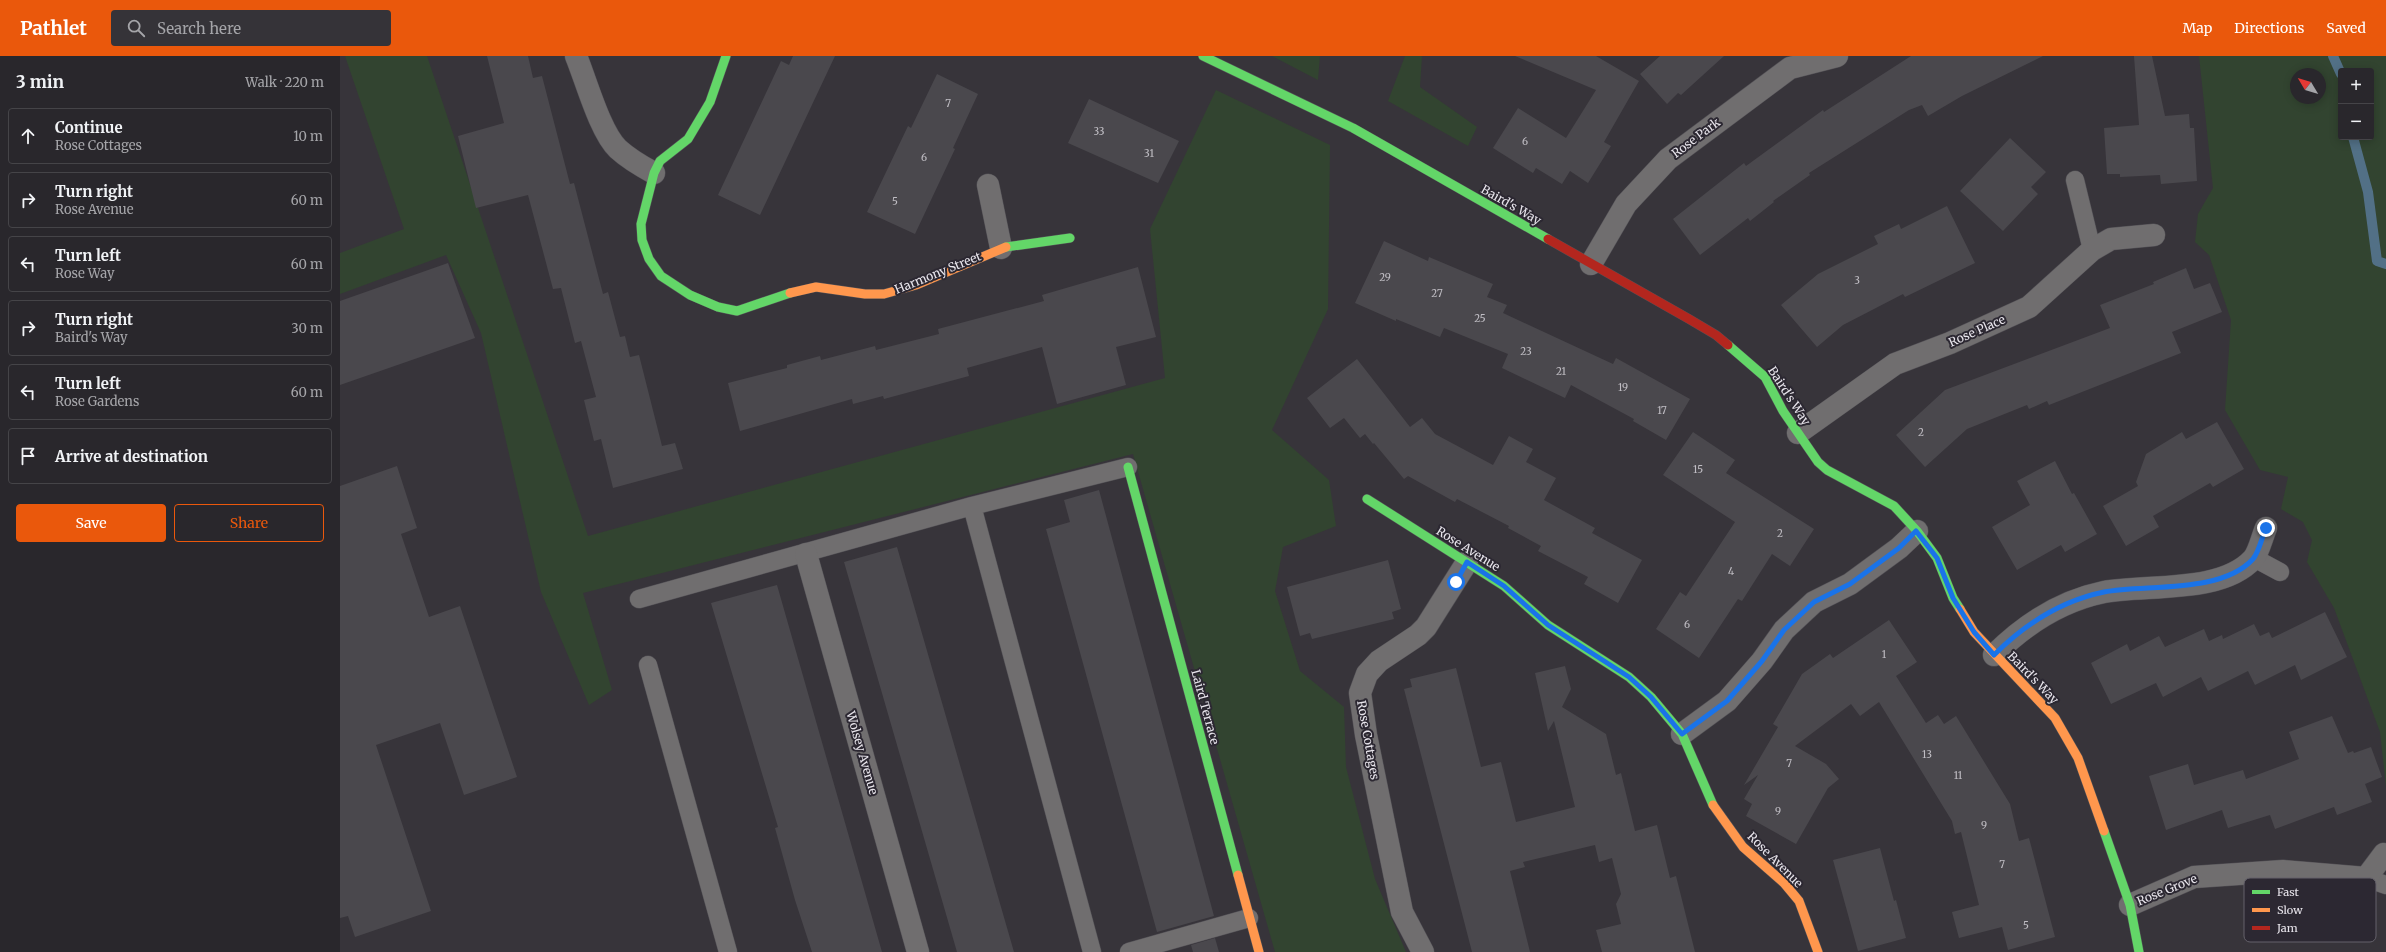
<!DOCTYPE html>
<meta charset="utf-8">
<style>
body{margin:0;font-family:Merriweather,serif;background:#353338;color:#f1f3f6}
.controls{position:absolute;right:12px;top:12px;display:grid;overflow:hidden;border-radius:4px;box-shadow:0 2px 10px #0003}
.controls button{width:36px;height:36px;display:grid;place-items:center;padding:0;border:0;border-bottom:1px solid #454448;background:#29272c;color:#f1f3f6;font:20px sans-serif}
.compass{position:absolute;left:1950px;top:12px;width:36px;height:36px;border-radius:50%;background:#29272c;box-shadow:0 2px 10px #0003;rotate:308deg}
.stop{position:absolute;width:12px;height:12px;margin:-9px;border:3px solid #1a73e8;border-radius:50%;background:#fff}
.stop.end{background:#1a73e8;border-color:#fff;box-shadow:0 1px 4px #0008}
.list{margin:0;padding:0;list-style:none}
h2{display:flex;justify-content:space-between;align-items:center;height:52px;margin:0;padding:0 16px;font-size:17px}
h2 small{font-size:13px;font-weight:400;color:#a5a5a9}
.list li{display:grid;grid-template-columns:26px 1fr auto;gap:12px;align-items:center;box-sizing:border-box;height:56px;margin:0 8px 8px;padding:0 8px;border:1px solid #454448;border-radius:4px}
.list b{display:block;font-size:15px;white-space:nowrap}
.list p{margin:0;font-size:13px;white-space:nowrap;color:#a5a5a9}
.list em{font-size:13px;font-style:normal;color:#a5a5a9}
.actions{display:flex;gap:8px;padding:12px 16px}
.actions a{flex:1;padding:9px 0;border:1px solid #ea580c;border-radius:4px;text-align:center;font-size:14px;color:#ea580c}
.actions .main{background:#ea580c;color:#fff}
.icon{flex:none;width:22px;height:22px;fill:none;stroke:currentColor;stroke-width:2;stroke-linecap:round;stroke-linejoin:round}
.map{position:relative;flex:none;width:2046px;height:896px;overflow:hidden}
header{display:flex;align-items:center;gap:24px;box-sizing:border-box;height:56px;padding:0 20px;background:#ea580c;color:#fff}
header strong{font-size:19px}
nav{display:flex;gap:22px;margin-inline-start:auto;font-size:14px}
.search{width:280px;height:36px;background:#353338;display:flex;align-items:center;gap:10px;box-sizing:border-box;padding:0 14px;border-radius:4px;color:#a5a5a9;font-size:15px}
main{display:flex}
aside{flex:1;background:#29272c}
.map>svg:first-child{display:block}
.green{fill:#324430;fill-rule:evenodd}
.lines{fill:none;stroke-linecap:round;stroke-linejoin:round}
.stream{stroke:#527086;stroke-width:10}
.building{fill:#4a484d}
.lane-casing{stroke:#535156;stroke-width:19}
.street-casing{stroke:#535156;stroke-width:23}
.fast-casing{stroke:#535156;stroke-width:10}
.slow-casing{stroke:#535156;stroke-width:10}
.jam-casing{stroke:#535156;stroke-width:10}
.lane{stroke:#706e6f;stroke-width:18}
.street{stroke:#706e6f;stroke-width:22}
.fast{stroke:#63d668;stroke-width:9}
.slow{stroke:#ff974d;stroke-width:9}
.jam{stroke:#b3261e;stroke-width:9}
.route{stroke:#1a73e8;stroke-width:5}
.labels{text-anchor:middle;stroke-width:4;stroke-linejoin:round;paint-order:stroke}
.number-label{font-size:10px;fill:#c0bec4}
.street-label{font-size:12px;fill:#e8e5ec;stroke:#2c2832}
.key{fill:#2c2832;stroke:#64616a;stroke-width:1}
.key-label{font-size:11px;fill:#e8e5ec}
</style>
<header>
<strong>Pathlet</strong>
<div class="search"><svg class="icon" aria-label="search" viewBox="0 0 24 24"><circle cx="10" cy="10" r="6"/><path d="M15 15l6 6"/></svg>Search here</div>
<nav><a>Map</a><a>Directions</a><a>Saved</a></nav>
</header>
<main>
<aside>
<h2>3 min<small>Walk · 220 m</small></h2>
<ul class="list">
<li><svg class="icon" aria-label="ahead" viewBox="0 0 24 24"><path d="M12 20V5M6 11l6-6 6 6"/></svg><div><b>Continue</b><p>Rose Cottages</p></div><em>10 m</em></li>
<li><svg class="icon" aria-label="right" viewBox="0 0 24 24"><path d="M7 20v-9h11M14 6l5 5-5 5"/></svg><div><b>Turn right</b><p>Rose Avenue</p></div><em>60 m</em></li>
<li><svg class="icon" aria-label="left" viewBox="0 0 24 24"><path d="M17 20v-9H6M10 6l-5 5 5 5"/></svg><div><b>Turn left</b><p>Rose Way</p></div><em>60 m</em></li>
<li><svg class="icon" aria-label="right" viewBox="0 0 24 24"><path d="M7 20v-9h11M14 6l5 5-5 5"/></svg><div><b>Turn right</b><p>Baird's Way</p></div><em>30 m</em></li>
<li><svg class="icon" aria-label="left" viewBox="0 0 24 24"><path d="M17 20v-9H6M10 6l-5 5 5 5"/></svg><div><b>Turn left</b><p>Rose Gardens</p></div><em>60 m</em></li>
<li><svg class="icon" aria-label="arrive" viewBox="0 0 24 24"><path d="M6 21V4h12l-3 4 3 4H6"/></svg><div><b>Arrive at destination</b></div></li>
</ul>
<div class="actions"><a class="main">Save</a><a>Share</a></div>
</aside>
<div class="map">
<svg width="2046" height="896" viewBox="0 0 2046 896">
<rect width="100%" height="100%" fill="#37343a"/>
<path class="green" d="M 5,0 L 87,0 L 248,480 L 825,322 L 810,173 L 876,34 L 990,89 L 988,253 L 932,374 L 989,424 L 996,470 L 943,491 L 935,535 L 960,615 L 1004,651 L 1006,711 L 1035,823 L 1066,896 L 935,896 L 793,398 L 243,537 L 272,634 L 249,649 L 201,536 L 141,277 L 106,199 L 0,238 L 0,197 L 64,173 Z
M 932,0 L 980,0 L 978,24 Z
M 1065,0 L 1082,0 L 1080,31 L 1137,71 L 1128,90 L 1048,45 Z
M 1859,0 L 2046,0 L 2046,731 L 2040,676 L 1994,552 L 1967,506 L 1972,484 L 1963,466 L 1941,453 L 1948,421 L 1920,414 L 1885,354 L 1891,264 L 1869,199 L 1855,186 L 1858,158 L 1873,132 ZM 2001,15 L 2031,15 L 2031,81 L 2001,81 ZM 1956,18 L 1980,18 L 1980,42 L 1956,42 Z"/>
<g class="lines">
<path class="stream" d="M 1993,0 L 2001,18
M 2013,81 L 2028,136 L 2037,205 L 2046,208"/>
</g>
<path class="building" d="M 147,0 L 188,0 L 193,22 L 202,20 L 230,128 L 234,127 L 263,238 L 268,236 L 280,281 L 285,280 L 290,301 L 299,299 L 322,390 L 335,387 L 343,413 L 273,432 L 261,383 L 254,385 L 244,344 L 256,341 L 241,285 L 235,287 L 221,232 L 213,233 L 188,139 L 136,152 L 118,80 L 164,67 Z
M 453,0 L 495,0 L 420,159 L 378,139 L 441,5 L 449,9 Z
M 1175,0 L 1256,0 L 1299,25 L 1264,86 L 1271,90 L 1248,127 L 1230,115 L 1222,128 L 1196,112 L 1193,117 L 1153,92 L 1178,52 L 1226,82 L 1256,34 Z
M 1320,0 L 1384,0 L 1341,39 L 1338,37 L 1327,48 L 1300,18 Z
M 1571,0 L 1703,0 L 1622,40 L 1588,60 L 1582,49 L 1569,54 L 1469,117 L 1470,119 L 1433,145 L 1434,146 L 1410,165 L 1408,162 L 1360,199 L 1333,163 L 1404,107 L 1406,110 L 1483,54 L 1484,56 Z
M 1794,0 L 1812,0 L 1825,60 L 1849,58 L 1850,72 L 1854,72 L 1857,125 L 1821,128 L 1820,119 L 1780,121 L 1780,118 L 1767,118 L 1764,72 L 1799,69 Z
M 597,18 L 638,38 L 613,92 L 615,93 L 575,178 L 527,156 L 568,70 L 571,72 Z
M 749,43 L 839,85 L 818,127 L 728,87 Z
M 1670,82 L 1706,116 L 1691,131 L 1698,138 L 1663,175 L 1620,135 Z
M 1607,150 L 1635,207 L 1565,241 L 1563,238 L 1503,269 L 1477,291 L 1441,249 L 1478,218 L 1538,188 L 1534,180 L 1559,168 L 1561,173 Z
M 1044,185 L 1088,205 L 1089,201 L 1153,228 L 1147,241 L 1167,249 L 1163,257 L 1273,308 L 1276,302 L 1350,343 L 1326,384 L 1293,365 L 1294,363 L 1231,329 L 1225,342 L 1162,312 L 1168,298 L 1104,272 L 1100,281 L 1056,263 L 1056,265 L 1015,247 Z
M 108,207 L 135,282 L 0,329 L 0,245 Z
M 798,211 L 816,281 L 776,291 L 786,329 L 717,348 L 702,291 L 627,312 L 629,320 L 544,343 L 543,340 L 513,348 L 512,343 L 400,375 L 388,327 L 447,312 L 447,309 L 480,300 L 481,304 L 535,290 L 536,294 L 599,278 L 598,273 L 704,245 L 702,239 Z
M 1846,212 L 1854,233 L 1870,227 L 1882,256 L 1832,276 L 1841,297 L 1709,349 L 1707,345 L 1689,353 L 1687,349 L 1627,373 L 1585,411 L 1556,379 L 1605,334 L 1770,272 L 1760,249 L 1814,228 L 1813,226 Z
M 1017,303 L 1070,371 L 1082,362 L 1095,378 L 1153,409 L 1169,380 L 1193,393 L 1186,406 L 1216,422 L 1204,444 L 1255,472 L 1252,477 L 1302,504 L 1278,547 L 1244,528 L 1248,521 L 1198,495 L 1201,490 L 1168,472 L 1169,470 L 1117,443 L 1115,446 L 1068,420 L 1064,423 L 1034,387 L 1033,388 L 1025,378 L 1020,382 L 1004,362 L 990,372 L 967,342 Z
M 1877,366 L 1904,413 L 1873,431 L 1870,427 L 1813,460 L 1819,471 L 1786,490 L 1763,450 L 1798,430 L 1796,426 L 1806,398 L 1842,376 L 1846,383 Z
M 1353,376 L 1395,404 L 1386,417 L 1474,473 L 1450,510 L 1432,498 L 1402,545 L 1398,543 L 1359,602 L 1316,573 L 1340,536 L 1346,540 L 1395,466 L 1323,419 Z
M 1715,405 L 1732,438 L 1734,437 L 1757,478 L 1725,496 L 1721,489 L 1677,514 L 1652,471 L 1690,449 L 1677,425 Z
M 57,410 L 77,472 L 61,478 L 89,561 L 120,550 L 177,721 L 124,739 L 100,667 L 36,689 L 91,855 L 15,881 L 8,860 L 0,862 L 0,430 Z
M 759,434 L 874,860 L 817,876 L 706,473 L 730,466 L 724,444 Z
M 557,491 L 674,896 L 617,896 L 504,506 Z
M 1048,504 L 1061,553 L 1052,556 L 1054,563 L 972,583 L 970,577 L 960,580 L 947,531 Z
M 437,529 L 542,896 L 472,896 L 455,844 L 435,772 L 438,771 L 371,547 Z
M 1985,556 L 2007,601 L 1961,624 L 1955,609 L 1915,629 L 1908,615 L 1868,635 L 1861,621 L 1823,641 L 1816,627 L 1771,648 L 1751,607 L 1787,588 L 1790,595 L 1819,580 L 1825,591 L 1864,573 L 1869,585 L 1882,579 L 1883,583 L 1914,568 L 1920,580 L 1929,576 L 1932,582 Z
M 1549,564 L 1577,606 L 1556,620 L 1586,667 L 1598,659 L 1604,668 L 1616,660 L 1670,748 L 1679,785 L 1689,782 L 1715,881 L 1668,894 L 1662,871 L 1619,882 L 1612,856 L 1639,849 L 1621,776 L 1615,778 L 1612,765 L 1539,646 L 1520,660 L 1511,648 L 1455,690 L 1486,708 L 1499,723 L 1488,732 L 1456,788 L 1406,760 L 1412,748 L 1404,743 L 1418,719 L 1404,729 L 1438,671 L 1433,668 L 1462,618 L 1490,598 L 1493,602 Z
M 1225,610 L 1231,633 L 1222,651 L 1266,678 L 1276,719 L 1281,717 L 1295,775 L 1317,769 L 1330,822 L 1336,820 L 1355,896 L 1262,896 L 1256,874 L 1281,868 L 1276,848 L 1281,838 L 1272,802 L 1259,806 L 1255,789 L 1183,806 L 1185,811 L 1170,815 L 1190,896 L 1132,896 L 1064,633 L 1072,631 L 1070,623 L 1116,612 L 1141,711 L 1161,706 L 1176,766 L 1235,751 L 1214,665 L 1208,675 L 1195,617 Z
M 1992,660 L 2008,697 L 2013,695 L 2014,697 L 2031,691 L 2042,721 L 2025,728 L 2032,746 L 1997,759 L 1994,751 L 1935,773 L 1930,759 L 1888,772 L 1882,754 L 1826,774 L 1809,720 L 1848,708 L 1854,729 L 1903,714 L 1906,723 L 1959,703 L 1949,676 Z
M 1540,792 L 1554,845 L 1556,844 L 1566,882 L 1518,895 L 1493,804 Z
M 875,882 L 879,896 L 853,896 L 851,889 Z"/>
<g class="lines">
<defs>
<path id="lane" d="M 1735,124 L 1752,194
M 632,450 L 752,896
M 1914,502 L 1940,516
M 299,543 L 632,450 L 788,411
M 308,609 L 388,896
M 2026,822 L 2046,829
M 789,896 L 909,862"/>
<path id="street" d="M 236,0 C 246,24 260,76 278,93 C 289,103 301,110 314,117
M 648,129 L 661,192
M 1251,208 L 1286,148 L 1328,103 L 1450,12 L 1497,0
M 1458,377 L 1555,308 L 1610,287 L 1689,251 L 1752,194 L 1771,183 L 1814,179
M 466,498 L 578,896
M 1654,599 C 1685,568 1720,545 1764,536 C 1807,528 1881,538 1913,503 C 1919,496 1922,481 1926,472
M 1342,678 L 1387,645 L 1422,605 L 1444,574 L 1474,546 L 1510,528 L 1559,492 L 1577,475
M 1790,849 L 1854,821 L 1943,815 L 2026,822 L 2044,798
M 1083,896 L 1062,856 L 1026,679 L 1020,637 L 1027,618 L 1039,605 L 1078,579 L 1086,571 L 1127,506"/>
<path id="fast" d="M 386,0 L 370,46 L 348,83 L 320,105 L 314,117 L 301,168 L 302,184 L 309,203 L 321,220 L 350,239 L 378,251 L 397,255 L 450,237
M 863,0 L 1013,72 L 1208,183
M 666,191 L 730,182
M 1388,289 L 1425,321 L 1443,355 L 1478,406 L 1487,414 L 1554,450 L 1577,475 L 1597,502 L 1613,542 L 1620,553
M 788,411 L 898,819
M 1027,443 L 1164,530 L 1208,569 L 1289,621 L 1311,641 L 1342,678 L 1373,749
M 1764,775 L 1790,849 L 1799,896"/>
<path id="slow" d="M 450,237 L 476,231 L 525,238 L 544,238 L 576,229 L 666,191
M 1620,553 L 1634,576 L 1715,662 L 1738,702 L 1764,775
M 1373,749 L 1403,791 L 1444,827 L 1459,845 L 1478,896
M 898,819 L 919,896"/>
<path id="jam" d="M 1208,183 L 1349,263 L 1376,279 L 1388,289"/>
</defs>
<use href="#lane" class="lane-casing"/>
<use href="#street" class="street-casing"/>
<use href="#fast" class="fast-casing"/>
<use href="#slow" class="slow-casing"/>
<use href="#jam" class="jam-casing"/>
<use href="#lane" class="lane"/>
<use href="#street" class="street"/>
<use href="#fast" class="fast"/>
<use href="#slow" class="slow"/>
<use href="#jam" class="jam"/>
</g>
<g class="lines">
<path class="route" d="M 1116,526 L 1127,506 L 1164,530 L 1208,569 L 1289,621 L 1311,641 L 1342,678 L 1387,645 L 1422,605 L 1444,574 L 1474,546 L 1510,528 L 1559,492 L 1576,475 L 1597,502 L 1613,542 L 1634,576 L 1654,599 C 1685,568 1720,545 1764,536 C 1807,528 1881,538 1913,503 C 1919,496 1922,481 1926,472"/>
</g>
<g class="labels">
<g class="number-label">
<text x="608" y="51">7</text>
<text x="759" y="79">33</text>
<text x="1185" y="89">6</text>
<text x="809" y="101">31</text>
<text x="584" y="105">6</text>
<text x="555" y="149">5</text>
<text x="1045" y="225">29</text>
<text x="1517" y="228">3</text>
<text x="1097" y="241">27</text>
<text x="1140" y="266">25</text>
<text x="1186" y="299">23</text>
<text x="1221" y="319">21</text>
<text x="1283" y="335">19</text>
<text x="1322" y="358">17</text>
<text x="1581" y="380">2</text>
<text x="1358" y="417">15</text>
<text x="1440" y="481">2</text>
<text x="1391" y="519">4</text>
<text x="1347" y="572">6</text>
<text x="1544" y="602">1</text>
<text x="1587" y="702">13</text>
<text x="1449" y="711">7</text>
<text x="1618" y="723">11</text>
<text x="1438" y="759">9</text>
<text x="1644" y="773">9</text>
<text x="1662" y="812">7</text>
<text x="1686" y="873">5</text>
</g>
<g class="street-label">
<text transform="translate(1356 82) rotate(-37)" y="4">Rose Park</text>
<text transform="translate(1171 149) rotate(30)" y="4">Baird's Way</text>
<text transform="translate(598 217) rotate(-22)" y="4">Harmony Street</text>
<text transform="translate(1637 275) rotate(-24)" y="4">Rose Place</text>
<text transform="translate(1449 340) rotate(57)" y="4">Baird's Way</text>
<text transform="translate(1128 493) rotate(32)" y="4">Rose Avenue</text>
<text transform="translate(1693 622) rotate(46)" y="4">Baird's Way</text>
<text transform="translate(865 651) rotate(75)" y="4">Laird Terrace</text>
<text transform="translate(1028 684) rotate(80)" y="4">Rose Cottages</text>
<text transform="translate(522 697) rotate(74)" y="4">Wolsey Avenue</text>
<text transform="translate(1435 804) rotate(45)" y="4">Rose Avenue</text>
<text transform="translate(1827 834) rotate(-22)" y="4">Rose Grove</text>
</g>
</g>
<rect x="1904" y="822" width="132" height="64" rx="6" class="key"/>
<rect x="1912" y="834" width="18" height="4" fill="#63d668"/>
<rect x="1912" y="852" width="18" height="4" fill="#ff974d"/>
<rect x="1912" y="870" width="18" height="4" fill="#b3261e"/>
<g class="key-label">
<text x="1937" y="840">Fast</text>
<text x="1937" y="858">Slow</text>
<text x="1937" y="876">Jam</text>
</g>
</svg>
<div class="controls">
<button>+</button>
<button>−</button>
</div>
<svg class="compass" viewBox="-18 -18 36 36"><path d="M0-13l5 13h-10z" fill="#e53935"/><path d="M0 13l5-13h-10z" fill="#a5a5a9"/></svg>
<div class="stop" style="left:1116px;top:526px"></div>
<div class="stop end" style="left:1926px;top:472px"></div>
</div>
</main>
